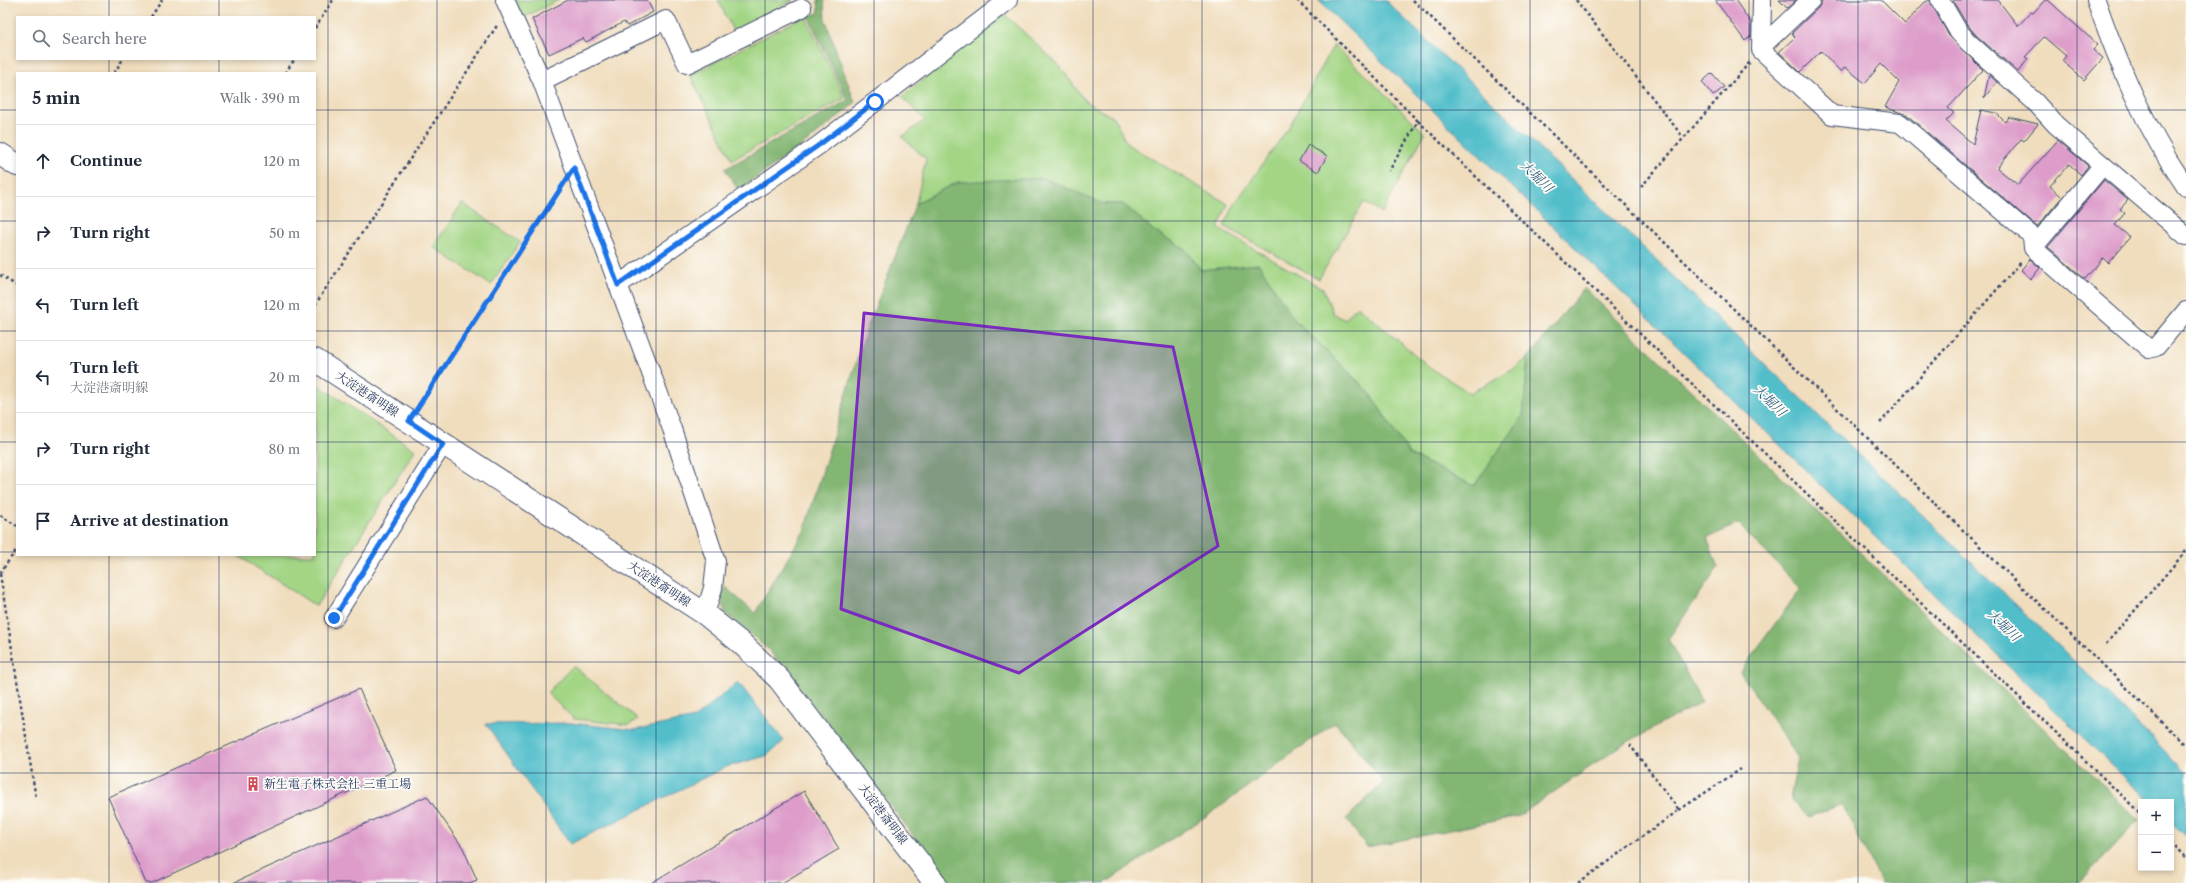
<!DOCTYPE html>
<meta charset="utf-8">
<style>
body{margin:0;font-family:"Libre Caslon Text","Noto Serif JP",serif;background:#f6f6f7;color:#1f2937}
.controls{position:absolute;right:12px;bottom:12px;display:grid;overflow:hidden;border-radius:0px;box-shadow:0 2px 6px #0003}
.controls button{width:36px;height:36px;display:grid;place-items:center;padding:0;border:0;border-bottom:1px solid #e0e1e3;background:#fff;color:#1f2937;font:20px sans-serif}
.stop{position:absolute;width:12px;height:12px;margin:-9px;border:3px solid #1a73e8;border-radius:50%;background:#fff}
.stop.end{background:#1a73e8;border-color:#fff;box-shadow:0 1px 4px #0008}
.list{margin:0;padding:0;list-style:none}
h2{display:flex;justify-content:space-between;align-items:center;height:52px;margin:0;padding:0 16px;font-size:17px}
h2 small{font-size:13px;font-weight:400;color:#747a83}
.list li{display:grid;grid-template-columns:26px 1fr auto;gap:12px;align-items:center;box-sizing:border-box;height:72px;padding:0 16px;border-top:1px solid #e0e1e3}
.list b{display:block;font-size:15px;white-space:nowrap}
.list p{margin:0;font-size:13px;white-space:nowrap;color:#747a83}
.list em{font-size:13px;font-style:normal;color:#747a83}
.icon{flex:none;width:22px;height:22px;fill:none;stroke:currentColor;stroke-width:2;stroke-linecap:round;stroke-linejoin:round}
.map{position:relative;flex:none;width:2186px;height:883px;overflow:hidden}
.search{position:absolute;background:#fff;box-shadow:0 2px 6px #0003;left:16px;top:16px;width:300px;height:44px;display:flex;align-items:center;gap:10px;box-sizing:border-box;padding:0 14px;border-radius:0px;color:#747a83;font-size:15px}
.panel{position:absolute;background:#fff;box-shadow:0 2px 6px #0003;left:16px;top:72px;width:300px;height:484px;border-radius:0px}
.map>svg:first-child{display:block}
.green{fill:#a3d585;stroke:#5f8272}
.forest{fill:#82b672;stroke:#4e7268}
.water{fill:#51beca;stroke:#367694}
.building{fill:#dd9cca}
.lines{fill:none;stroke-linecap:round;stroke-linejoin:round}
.minor-casing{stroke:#3b496c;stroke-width:20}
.major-casing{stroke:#3b496c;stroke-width:24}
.path{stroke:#3b496c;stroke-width:2.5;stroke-dasharray:3 3;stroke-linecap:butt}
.minor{stroke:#fff;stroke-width:18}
.major{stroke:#fff;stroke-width:22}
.route{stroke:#1a73e8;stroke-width:5}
.marked{fill:#7b2cbf;fill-opacity:0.2;stroke:#7b2cbf;stroke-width:3;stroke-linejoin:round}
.grid{fill:none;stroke:#1b2f5e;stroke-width:1;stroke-opacity:0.55}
.labels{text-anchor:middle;stroke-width:3.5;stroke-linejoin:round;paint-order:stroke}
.street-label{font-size:12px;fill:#1b2f5e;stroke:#fdfcf7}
.poi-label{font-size:12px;fill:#1b2f5e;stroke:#fdfcf7;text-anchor:start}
.water-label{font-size:13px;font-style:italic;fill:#2b5a7e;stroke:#fdfcf7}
</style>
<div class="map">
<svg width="2186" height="883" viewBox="0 0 2186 883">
<rect width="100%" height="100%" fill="#fdfcf7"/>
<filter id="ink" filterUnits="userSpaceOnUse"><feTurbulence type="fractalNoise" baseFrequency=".025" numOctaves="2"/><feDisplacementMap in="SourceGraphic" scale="8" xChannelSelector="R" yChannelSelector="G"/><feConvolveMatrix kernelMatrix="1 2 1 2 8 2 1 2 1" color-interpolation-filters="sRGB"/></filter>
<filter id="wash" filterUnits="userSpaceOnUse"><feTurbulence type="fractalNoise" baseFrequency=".012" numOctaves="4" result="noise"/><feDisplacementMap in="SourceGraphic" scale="16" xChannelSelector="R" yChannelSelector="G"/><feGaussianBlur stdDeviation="0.9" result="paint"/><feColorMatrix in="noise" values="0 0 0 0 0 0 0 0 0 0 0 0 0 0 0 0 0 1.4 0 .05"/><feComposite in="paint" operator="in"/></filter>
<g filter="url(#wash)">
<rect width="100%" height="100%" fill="#f0ddbd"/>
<path class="green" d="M 506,0 L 559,0 L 516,21 Z
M 718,0 L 794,0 L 733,31 Z
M 1003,13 L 1059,65 L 1085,101 L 1114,118 L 1127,144 L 1228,204 L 1218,228 L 1323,289 L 1333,313 L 1345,320 L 1357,306 L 1432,369 L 1470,393 L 1514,369 L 1528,358 L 1523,416 L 1474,486 L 1409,454 L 1369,392 L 1291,316 L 1259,264 L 1201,270 L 1185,249 L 1154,231 L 1123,204 L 1104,204 L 1081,195 L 958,182 L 916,203 L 926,159 L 902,137 L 925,120 L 902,97 Z
M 805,16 L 845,98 L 732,160 L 690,75 Z
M 1334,45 L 1425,133 L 1382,213 L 1364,202 L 1319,279 L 1224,226 L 1236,202 L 1289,127 Z
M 462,203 L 520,242 L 491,285 L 433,247 Z
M 315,383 L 415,450 L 316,606 L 237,555 L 315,555 Z
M 573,666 L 638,719 L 629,725 L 574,719 L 547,693 Z"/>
<path class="forest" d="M 818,0 L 824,0 L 825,19 L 855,103 L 811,139 L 738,190 L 725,169 L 848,100 L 808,16 L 819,13 Z
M 1043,178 L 1104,204 L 1123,204 L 1154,231 L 1185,249 L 1201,270 L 1259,264 L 1295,321 L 1369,392 L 1409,454 L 1474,486 L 1523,416 L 1528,358 L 1584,288 L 2139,820 L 2079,883 L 1881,883 L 1842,804 L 1809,817 L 1790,799 L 1798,758 L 1740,672 L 1801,588 L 1738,524 L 1707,538 L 1718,568 L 1668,639 L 1702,702 L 1622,745 L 1519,816 L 1367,847 L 1346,819 L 1384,782 L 1335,722 L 1217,809 L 1105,883 L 949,883 L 858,762 L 768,649 L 726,614 L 721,600 L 724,586 L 755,613 L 804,531 L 866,331 L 916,203 L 958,182 Z"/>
<path class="water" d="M 1318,0 L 1385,0 L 2058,645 L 2186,772 L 2186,836 L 2171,822 L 2171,802 L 2150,802 Z
M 738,682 L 784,741 L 766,756 L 726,767 L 570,844 L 486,724 L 571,723 L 635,730 L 695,718 Z"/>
<g id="blocks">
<path class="building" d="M 568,0 L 647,0 L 653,12 L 627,26 L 624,22 L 586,42 L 583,38 L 549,54 L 532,19 Z
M 1715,0 L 1735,0 L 1751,23 L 1751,36 L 1745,41 Z
M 1779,0 L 1796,0 L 1787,8 Z
M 1823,0 L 1881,0 L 1905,24 L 1925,2 L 1930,0 L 1949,36 L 1983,70 L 1948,108 L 1954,113 L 1946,121 L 1973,144 L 1981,110 L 1996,113 L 2005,122 L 2009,117 L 2038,124 L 2024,141 L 2021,139 L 1997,168 L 2018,185 L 2058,140 L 2088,166 L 2081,175 L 2069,164 L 2050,186 L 2062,197 L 2037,227 L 1907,115 L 1885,107 L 1899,82 L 1881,64 L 1865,83 L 1845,67 L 1841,72 L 1821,51 L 1800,72 L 1779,52 L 1795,37 L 1792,33 L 1818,8 Z
M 1954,0 L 1998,0 L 2018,26 L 2031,12 L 2033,13 L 2045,0 L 2048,0 L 2098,45 L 2093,50 L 2103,58 L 2084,80 L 2062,61 L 2066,56 L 2044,37 L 2025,57 L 2028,59 L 2018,72 L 1976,35 L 1966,23 L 1953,1 Z
M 1712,73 L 1724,87 L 1713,96 L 1702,82 Z
M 1989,75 L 1997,82 L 1984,98 Z
M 1308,145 L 1327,156 L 1318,172 L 1299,161 Z
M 2104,180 L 2128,200 L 2120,209 L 2125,213 L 2115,225 L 2130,237 L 2108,263 L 2103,258 L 2085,279 L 2048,247 Z
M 2030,259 L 2040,268 L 2031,279 L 2021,270 Z
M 359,689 L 396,770 L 152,883 L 146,883 L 108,797 Z
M 804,791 L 839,849 L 782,883 L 651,883 Z
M 427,796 L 463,848 L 477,880 L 469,883 L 233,883 Z"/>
</g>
</g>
<g filter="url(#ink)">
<use href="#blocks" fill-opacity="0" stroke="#3b496c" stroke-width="1"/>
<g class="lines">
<defs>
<path id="minor" d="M 505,0 L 542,81 L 672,429 L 716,561 L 713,588 L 705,614
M 1762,0 L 1761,50 L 1832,115 L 1900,123 L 2032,236 L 2033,248 L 2149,349 L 2156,347 L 2186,311
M 1940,0 L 1957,29 L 1968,42 L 2035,102 L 2056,125 L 2186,236
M 2096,0 C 2120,68 2145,128 2186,187
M 1761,47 L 1811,0
M 542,81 L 666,20 L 687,64 L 802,8
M 2033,248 L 2103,165
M 618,285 L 819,145 L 1008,0
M 334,618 L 443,444"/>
<path id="major" d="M 0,154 L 17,165
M 315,360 L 705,614 L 741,643 L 779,679 L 935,883"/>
</defs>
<use href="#minor" class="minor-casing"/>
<use href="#major" class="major-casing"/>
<path class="path" d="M 1297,0 L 1418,121 L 1389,171
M 1413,0 L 2186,745
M 1576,0 L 1683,137
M 151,17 L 162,0
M 315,28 L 333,0
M 114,73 L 123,59
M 285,73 L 295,59
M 1418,121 L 2141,814
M 1641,187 L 1750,62
M 0,275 L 17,286
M 315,305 L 498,24
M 419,405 L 563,185
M 1880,423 L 2022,261
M 0,515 L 17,526
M 0,573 L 17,549
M 0,574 L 36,799
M 2106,644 L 2186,551
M 1679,810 L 1741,769
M 2171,842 L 2186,857
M 1578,883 L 1679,810 L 1630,745"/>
<use href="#minor" class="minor"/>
<use href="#major" class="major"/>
</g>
</g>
<g class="lines" filter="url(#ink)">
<path class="route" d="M 334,618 L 443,444 L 409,421 L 574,168 L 618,285 L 819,145 L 875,102"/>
</g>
<path class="marked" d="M 864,313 L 1173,347 L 1218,546 L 1019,673 L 841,609 Z"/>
<path class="grid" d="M 109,0 L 109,17M 219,0 L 219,17M 328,0 L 328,883M 437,0 L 437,883M 546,0 L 546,883M 656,0 L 656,883M 765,0 L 765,883M 874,0 L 874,883M 984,0 L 984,883M 1093,0 L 1093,883M 1202,0 L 1202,883M 1312,0 L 1312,883M 1421,0 L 1421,883M 1530,0 L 1530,883M 1640,0 L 1640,883M 1749,0 L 1749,883M 1858,0 L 1858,883M 1967,0 L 1967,883M 2077,0 L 2077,883M 109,59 L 109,73M 219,59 L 219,73M 0,110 L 17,110M 315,110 L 2186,110M 0,221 L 17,221M 315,221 L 2186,221M 0,331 L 17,331M 315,331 L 2186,331M 0,442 L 17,442M 315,442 L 2186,442M 0,552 L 17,552M 315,552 L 2186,552M 109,555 L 109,883M 219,555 L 219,883M 0,662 L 2186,662M 0,773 L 2186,773"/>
<defs>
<symbol id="building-bare" viewBox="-9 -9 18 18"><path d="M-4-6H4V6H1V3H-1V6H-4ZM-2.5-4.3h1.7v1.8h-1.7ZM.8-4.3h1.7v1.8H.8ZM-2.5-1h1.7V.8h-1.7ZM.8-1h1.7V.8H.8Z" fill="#d1495b" stroke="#fdfcf7" stroke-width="2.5" paint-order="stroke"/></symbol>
</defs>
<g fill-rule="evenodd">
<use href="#building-bare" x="243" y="774" width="20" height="20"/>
</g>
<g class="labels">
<g class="street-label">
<text transform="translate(367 394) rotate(33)" y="4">大淀港斎明線</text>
<text transform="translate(659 584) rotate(33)" y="4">大淀港斎明線</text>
<text transform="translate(883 814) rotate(53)" y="4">大淀港斎明線</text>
</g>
<g class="poi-label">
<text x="264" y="788">新生電子株式会社 三重工場</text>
</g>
<g class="water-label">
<text transform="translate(1537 176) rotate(44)" y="5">大堀川</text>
<text transform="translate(1770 400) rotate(44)" y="5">大堀川</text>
<text transform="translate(2004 625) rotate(44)" y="5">大堀川</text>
</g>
</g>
</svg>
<div class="controls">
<button>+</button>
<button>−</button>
</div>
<div class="stop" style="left:875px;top:102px"></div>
<div class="stop end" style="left:334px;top:618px"></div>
<div class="search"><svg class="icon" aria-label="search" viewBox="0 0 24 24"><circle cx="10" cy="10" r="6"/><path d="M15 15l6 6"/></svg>Search here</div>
<section class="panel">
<h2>5 min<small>Walk · 390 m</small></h2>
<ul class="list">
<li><svg class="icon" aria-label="ahead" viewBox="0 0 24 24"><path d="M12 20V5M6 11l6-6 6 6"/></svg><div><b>Continue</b></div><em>120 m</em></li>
<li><svg class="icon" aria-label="right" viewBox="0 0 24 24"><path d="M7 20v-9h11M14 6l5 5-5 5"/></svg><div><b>Turn right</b></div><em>50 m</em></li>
<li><svg class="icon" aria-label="left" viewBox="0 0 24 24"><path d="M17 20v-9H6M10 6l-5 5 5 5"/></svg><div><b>Turn left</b></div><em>120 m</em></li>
<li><svg class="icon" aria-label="left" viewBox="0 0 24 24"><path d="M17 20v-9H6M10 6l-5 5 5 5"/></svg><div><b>Turn left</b><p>大淀港斎明線</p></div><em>20 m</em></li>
<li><svg class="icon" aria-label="right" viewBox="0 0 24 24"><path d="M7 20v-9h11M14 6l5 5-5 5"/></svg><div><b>Turn right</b></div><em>80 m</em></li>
<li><svg class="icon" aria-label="arrive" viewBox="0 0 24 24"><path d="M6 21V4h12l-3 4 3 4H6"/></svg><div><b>Arrive at destination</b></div></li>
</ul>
</section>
</div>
